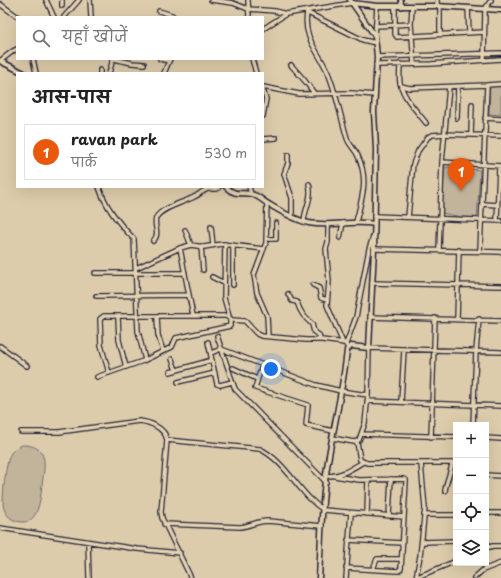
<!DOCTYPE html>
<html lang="hi">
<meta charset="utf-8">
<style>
body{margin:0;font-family:"Playpen Sans","Playpen Sans Deva",sans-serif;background:#f6f6f6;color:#222}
.controls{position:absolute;right:12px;bottom:12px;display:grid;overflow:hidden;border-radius:0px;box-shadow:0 4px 16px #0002}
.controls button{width:36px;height:36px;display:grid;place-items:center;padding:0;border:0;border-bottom:1px solid #e0e0e0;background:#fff;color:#222;font:20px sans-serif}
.you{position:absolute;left:271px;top:369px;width:14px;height:14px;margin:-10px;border:3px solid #fff;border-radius:50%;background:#1a73e8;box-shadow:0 0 0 6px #1a73e833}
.badge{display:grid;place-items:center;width:26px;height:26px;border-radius:50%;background:#ea580c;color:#fff;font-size:13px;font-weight:700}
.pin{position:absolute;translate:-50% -33px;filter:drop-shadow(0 1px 2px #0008)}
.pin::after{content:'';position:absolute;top:21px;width:14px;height:12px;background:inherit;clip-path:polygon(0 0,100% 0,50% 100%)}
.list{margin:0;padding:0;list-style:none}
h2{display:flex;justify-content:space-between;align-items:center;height:52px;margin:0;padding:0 16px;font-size:17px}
h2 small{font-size:13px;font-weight:400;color:#767676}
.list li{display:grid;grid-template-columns:26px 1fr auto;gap:12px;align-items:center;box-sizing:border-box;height:56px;margin:0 8px 8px;padding:0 8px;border:1px solid #e0e0e0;border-radius:0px}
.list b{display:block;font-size:15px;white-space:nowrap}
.list p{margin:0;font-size:13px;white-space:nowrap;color:#767676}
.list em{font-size:13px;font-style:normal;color:#767676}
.icon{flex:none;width:22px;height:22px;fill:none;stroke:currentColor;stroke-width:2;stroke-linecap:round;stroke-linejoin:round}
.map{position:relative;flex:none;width:501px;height:578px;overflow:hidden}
.search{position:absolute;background:#fff;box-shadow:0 4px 16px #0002;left:16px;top:16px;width:248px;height:44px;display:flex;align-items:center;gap:10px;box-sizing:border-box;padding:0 14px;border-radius:0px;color:#767676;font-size:15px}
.panel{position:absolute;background:#fff;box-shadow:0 4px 16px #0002;left:16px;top:72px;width:248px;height:116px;border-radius:0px}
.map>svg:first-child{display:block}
.green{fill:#c2b39b;stroke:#726a6b}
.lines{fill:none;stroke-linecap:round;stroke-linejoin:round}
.minor-casing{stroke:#22223b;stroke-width:6}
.tertiary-casing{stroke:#22223b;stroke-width:7}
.minor{stroke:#e5d3b0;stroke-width:3.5}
.tertiary{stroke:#e5d3b0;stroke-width:4}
</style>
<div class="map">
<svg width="501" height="578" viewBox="0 0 501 578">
<rect width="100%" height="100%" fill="#ddccab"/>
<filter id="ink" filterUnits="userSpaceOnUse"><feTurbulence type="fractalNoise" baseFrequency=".025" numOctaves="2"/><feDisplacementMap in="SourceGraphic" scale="8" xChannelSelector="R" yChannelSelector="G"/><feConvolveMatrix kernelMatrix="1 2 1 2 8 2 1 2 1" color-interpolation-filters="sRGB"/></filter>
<g filter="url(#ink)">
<path class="green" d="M 490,85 L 501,86 L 501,115 L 489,114 Z
M 445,167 L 480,170 L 477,220 L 441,213 Z
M 22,445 C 29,445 36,446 41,452 C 47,461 43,475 42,485 C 40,501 38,530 14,520 C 9,518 6,514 4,509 C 1,502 6,462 10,455 C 12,450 17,448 22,445 Z"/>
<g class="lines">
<defs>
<path id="minor" d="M 46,0 L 54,17
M 90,0 L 91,17
M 211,0 L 233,3 L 248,9 L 275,11 L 286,14
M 248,0 L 249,17
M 0,4 L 18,17
M 62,6 L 62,0
M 412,6 L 411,24 L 414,64
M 437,6 L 437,0
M 440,6 L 440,33
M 395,7 L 395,34 L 397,37 L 484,32
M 401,7 L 401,0
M 468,8 L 469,32
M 159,11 L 172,15 L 174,17
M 306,12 L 363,40 L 376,43
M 307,13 C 302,40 322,54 330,78 C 337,97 341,118 347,138 C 349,145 355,149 358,156 C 369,181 362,197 356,222
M 64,17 L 79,0
M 376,26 L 411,24
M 263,29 L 286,14 L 352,3
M 375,36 L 377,6
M 377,57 L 501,53
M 33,59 L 36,73
M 114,59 L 132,63 L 144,64
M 160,59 L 169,61
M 252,59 L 256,73
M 484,60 L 485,9 L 491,0
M 0,61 L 13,51 L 17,49
M 400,64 C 400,71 399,77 400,83 C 404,99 417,111 426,123
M 291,65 L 305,81 L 314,93
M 376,65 L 431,64 L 501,59
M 100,73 L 100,70
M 109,73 L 113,59
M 164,73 L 170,59
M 401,86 L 410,88 L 487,85
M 263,87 L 299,94 L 351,93 L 375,95
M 263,90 L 266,99 L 263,116
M 457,118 L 458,87
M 485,118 L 501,119
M 471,135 L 472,104
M 263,139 L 276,138
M 288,155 L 288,163 L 284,174 L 292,198 L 292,217
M 442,162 L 501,166
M 99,187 C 106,208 119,224 134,239 L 138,331 L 145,360
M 249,187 L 251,194
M 267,203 L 266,243 L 254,275 L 257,293 L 267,316 L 268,336
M 482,204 L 498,205
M 374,216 L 501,221
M 408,217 L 413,164 L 418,151 L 428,137 L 432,135 L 444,134 L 501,136
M 304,221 C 305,208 313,197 309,184
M 497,221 L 499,166
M 328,224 L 328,242 L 326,249 L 329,281 L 327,305 L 343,343
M 211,227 L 213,245
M 185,230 L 191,245
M 340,238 L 343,223
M 267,239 L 276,239 L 276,223
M 153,241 C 161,234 153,226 156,218 C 160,208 185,202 194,197 C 199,195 203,190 208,189 C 211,189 214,189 217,189 L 219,187
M 225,244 L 224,298 L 228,312 L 229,317
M 233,245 L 233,285
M 201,246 L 203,270
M 180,248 L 193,316
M 374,249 L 501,252
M 439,250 L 442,162 L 449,87
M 480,251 L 487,85 L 501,84
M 136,268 L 180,248 L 191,245 L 204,247 L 222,244 L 264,249
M 95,273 L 185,273
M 212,277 L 224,283
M 372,283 L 501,286
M 313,285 L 319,288 L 321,298 L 327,300
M 288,294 L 292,301 L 297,302 C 300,312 304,317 312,324 L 314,332 L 319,335 L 320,340
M 96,296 L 189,295
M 118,317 L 119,340 L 126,367
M 157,317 L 158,335 L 163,351
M 370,317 L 501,321
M 457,319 L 459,250
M 217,336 L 235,389 L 326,482
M 208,342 L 217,384 L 220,385 L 232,382
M 346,344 L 356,317 L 369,249 L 374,234
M 0,346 L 27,366
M 211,353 L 221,349 L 316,385 L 341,391 L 368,395 L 369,348 L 501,352
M 172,359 L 176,370
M 262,365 L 255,388 L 308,405 L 306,425 L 333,431
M 233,368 L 257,379
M 170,372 L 212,360
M 109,373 L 101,345 L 100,319 L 104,316 L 226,316 L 232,320 L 245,321 L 257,334 L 261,336 L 306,340 L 322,340 L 345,343 L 348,348
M 97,377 L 143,361 L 172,347 L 176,338 L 230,326 L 230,318
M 178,382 L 215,373
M 367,401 L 501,406
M 401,402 L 404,350
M 473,425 L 476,351 L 479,319
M 21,432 L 59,432 L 139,421 C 150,422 165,428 167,440 L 161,512 L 162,518 L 191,578
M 361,434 L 456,437
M 431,437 L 435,318
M 332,438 L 354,442 L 359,440 L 365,423 L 368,395
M 486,438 L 501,439
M 167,440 L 260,449 C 287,462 299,495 324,510 L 404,517
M 357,442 L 360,460 L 367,463 L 456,463
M 486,475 L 501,476
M 326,476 C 341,476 350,470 363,462
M 335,476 L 359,480 L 403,479 L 406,480 L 406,482 L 401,569 L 398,571 L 346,568
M 445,491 C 446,481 451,473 452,463
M 486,513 L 501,513
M 367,514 L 368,480
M 424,515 L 456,515
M 389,516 L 391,479
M 164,524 L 240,527 C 250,526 257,521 268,521 L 322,526
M 0,528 L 137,549 L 180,553
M 348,540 L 402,543
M 486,541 L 488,547
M 88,542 L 89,578
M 422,542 L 456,541
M 486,548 L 493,546 L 501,546
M 373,569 L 377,559 L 401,559
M 346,578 L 351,513
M 415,578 L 456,561
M 416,578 L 420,556 L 425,508 L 421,464
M 474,578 L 483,570 L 501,563"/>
<path id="tertiary" d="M 352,3 L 377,6 L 437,6 L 501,10
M 0,61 L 24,73
M 226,187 C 237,198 243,190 254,195 C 260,197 264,202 270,205 C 282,212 295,220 309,223 C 331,227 352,220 374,224
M 319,578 C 321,544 321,508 326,474 C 332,432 343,391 347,350 L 351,346 L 369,348 L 374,249 L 376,149 L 374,112 L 377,57 L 375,36 L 350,0"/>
</defs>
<use href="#minor" class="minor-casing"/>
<use href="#tertiary" class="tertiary-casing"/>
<use href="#minor" class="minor"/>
<use href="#tertiary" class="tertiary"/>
</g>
</g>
</svg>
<div class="controls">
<button>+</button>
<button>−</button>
<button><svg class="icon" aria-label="locate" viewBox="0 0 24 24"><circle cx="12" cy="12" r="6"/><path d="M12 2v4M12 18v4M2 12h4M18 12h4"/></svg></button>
<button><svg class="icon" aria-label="layers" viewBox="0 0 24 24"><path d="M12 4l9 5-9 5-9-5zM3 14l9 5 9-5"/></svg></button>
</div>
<div class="you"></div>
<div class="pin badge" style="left:461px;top:191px">1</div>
<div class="search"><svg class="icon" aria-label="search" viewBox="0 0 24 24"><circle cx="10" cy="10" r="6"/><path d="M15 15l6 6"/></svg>यहाँ खोजें</div>
<section class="panel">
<h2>आस-पास<small></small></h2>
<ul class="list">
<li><span class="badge">1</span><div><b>ravan park</b><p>पार्क</p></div><em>530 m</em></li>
</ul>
</section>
</div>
